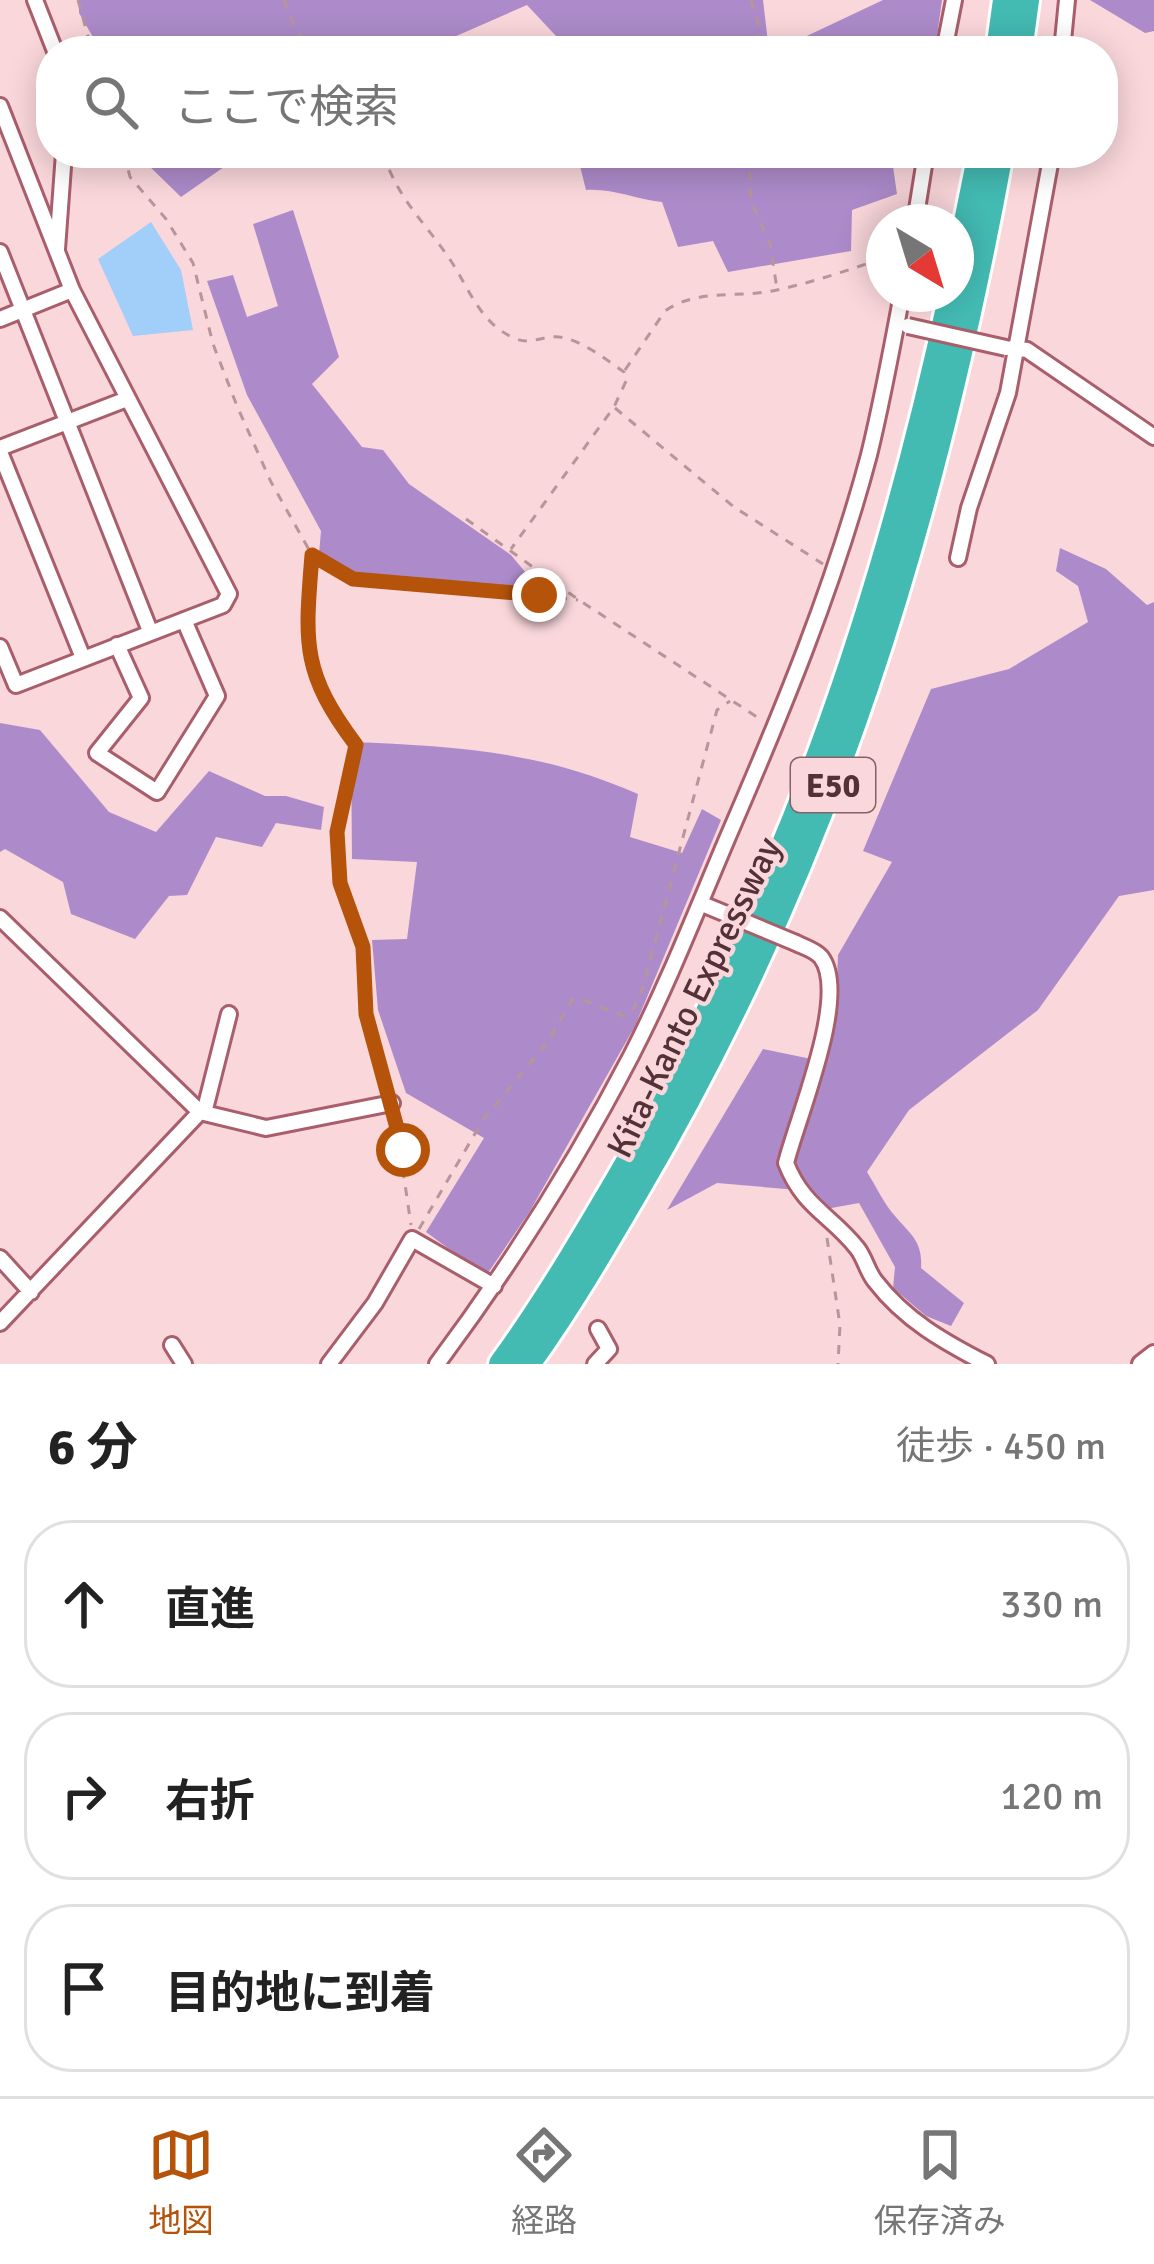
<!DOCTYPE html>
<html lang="ja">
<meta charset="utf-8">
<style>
body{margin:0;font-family:Signika,"Noto Sans JP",sans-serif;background:#f2f2f2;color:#222}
.compass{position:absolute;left:866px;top:204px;width:108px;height:108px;border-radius:50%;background:#fff;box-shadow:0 6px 30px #0003;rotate:142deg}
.stop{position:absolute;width:36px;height:36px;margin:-27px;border:9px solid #b45309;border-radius:50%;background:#fff}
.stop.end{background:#b45309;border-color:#fff;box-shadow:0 3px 12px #0008}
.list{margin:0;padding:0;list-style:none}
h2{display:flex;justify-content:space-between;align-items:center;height:156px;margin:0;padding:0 48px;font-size:51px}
h2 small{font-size:39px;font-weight:400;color:#767676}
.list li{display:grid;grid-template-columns:78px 1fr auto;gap:36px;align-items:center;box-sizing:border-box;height:168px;margin:0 24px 24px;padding:0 24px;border:3px solid #e0e0e0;border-radius:48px}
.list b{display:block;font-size:45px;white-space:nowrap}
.list em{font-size:39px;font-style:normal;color:#767676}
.icon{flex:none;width:66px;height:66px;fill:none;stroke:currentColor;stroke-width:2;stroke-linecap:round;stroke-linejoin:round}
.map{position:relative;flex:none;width:1154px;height:1364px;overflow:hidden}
.search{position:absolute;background:#fff;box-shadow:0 6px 30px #0003;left:36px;right:36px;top:36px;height:132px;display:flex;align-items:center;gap:30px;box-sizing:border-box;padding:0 42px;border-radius:48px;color:#767676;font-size:45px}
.sheet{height:732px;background:#fff}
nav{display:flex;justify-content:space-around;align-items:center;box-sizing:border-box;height:168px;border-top:3px solid #e0e0e0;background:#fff;font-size:33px;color:#767676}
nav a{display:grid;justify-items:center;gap:6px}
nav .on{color:#b45309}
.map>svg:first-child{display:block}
.forest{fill:#ad8bca}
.water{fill:#a2cefa}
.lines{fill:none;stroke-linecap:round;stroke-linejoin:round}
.minor-casing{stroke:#a95e6c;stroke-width:20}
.tertiary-casing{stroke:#a95e6c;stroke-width:22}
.motorway-casing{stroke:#fff;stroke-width:30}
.path{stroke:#b7959a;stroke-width:3;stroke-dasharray:9 9;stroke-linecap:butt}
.minor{stroke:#fff;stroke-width:14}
.tertiary{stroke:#fff;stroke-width:16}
.motorway{stroke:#43bab2;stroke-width:24}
.minor-bridge-casing{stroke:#a95e6c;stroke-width:20;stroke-linecap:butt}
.minor-bridge{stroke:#fff;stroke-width:14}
.route{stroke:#b45309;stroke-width:15}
.labels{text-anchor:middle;stroke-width:9;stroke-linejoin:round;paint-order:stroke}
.shield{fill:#fad7db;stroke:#846368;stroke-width:3}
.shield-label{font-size:33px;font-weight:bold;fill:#523137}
.street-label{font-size:36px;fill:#523137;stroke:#fad7db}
</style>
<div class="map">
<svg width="1154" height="1364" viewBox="0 0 1154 1364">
<rect width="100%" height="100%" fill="#fad7db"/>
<path class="forest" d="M 79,0 L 763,0 L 769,51 L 570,51 L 527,5 L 422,51 L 101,51 L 79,13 Z
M 883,0 L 942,0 L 935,51 L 775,51 Z
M 1090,0 L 1154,0 L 1154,31 L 1145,33 Z
M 140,153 L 244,153 L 181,197 L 143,160 Z
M 617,153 L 891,153 L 897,194 L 852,210 L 851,251 L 728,272 L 713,241 L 678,247 L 662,202 C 635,199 612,188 586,190 L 580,166 Z
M 293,210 L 339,357 L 312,384 L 362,447 L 383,450 L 409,484 L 511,555 L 541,591 L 353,575 L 319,554 L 321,531 L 247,395 L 207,281 L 233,275 L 247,317 L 278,306 L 253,224 Z
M 1060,548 L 1106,569 L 1147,605 L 1154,602 L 1154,890 L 1119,896 L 1038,1010 L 909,1110 L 867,1172 C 876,1186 884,1204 895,1216 C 910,1234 923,1241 921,1268 L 964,1303 L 951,1326 L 926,1316 L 893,1288 L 895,1267 L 859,1203 L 826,1209 L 809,1191 L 717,1183 L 667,1210 L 763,1049 L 821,1061 L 836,1003 L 838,955 L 892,862 L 863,851 L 931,689 L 1009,669 L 1088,622 L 1078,586 L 1056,571 Z
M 0,723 L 40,730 L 109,812 L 156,832 L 209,771 L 265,796 L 286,796 L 324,807 L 321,830 L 276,823 L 262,847 L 216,837 L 187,895 L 169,896 L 135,939 L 71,914 L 63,882 L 5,849 L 0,852 Z
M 351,742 C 456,746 540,751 638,794 L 630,837 L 682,853 L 702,809 L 721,820 L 635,1026 L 530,1211 L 486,1276 L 426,1232 L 484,1138 L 406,1093 L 378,1010 L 372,940 L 407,939 L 417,862 L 352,859 Z"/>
<path class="water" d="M 151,222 L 181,270 L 193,330 L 133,336 L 98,259 Z"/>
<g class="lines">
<defs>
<path id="minor" d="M 35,0 L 55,51
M 944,51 L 954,0
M 1062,51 L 1067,0
M 0,106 L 72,290 L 229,594 L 223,605 L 16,685 L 0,647
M 915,222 L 926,153
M 57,249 L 64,153
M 0,252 L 150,631
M 0,319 L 72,290
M 1012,348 L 1027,350 L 1154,437
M 0,448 L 127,399
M 0,452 L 83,658
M 958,558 L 969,508 L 1008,393 L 1052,153
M 117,645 L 141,698 L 97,753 L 157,792 L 217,696 L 184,620
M 0,918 L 200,1112 L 266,1128 L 392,1103
M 796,943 C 804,947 815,950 821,957 C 850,995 797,1118 786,1163 C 803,1207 831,1215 857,1248 C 865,1258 867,1271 875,1281 C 905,1320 944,1342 987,1364
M 204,1113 L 229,1014
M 0,1258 L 31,1292
M 0,1323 L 200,1112
M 172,1345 L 184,1364
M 329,1364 L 375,1303 L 412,1239 L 494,1286
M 437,1364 C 510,1266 575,1164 631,1056 C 667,986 696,912 727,839 C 781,714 834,587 869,455 C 882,402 892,348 902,294
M 595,1364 L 609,1349 L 598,1329"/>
<path id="tertiary" d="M 1141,1364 L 1154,1354"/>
<path id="motorway" d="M 998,51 L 1005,0
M 1020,51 L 1027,0
M 956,271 L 980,153
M 501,1364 C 544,1305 581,1242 618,1179 C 784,895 882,614 951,294
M 528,1364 C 569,1307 604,1247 639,1187 C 831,859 933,525 1001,153"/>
</defs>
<use href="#minor" class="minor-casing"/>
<use href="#tertiary" class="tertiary-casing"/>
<use href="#motorway" class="motorway-casing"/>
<path class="path" d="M 78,0 L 92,51
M 284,0 L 296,31 L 316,51
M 751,0 L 760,28 L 753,51
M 124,153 L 130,177 L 166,219 L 193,263 L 213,344 L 237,406 L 271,482 L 312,555 L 308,657 L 329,708 L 356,745 L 340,811 L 338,860 L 343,900 L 363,947 L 366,1014 L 388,1089
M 383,153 C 398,200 425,222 451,261 C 470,290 480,323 514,338 C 531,346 542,335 559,337 C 582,340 605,359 624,372 L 627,379 L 614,407 L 511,549
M 749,153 L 751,201 L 770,244 L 777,289
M 625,370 L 665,311 C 695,290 731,297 766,292 C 806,285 845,271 884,258
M 615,408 L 734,507 L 823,564
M 466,519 L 579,600 L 763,721
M 313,556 L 353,579 L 466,587 L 578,600
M 395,1116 L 411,1225
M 419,1229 L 483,1120 L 547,1043 L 572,1000 L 578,998 L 624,1016 L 634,1008 L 643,987 L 717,710 L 730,701
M 827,1238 L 840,1325 L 838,1364"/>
<use href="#minor" class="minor"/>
<use href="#tertiary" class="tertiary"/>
<use href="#motorway" class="motorway"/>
<defs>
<path id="minor-bridge" d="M 908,326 L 1006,348
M 707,906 L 796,943"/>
</defs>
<use href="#minor-bridge" class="minor-bridge-casing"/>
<use href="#minor-bridge" class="minor-bridge"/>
</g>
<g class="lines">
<path class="route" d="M 403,1150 L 366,1014 L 363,947 L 340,883 L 337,832 L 356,745 C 301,672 305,643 312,555 L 353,579 L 539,595"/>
</g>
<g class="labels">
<rect class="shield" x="791" y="758" width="84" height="54" rx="9"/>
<g class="shield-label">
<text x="833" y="797">E50</text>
</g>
<g class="street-label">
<text transform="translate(693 997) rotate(-64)" y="13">Kita-Kanto Expressway</text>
</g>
</g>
</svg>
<svg class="compass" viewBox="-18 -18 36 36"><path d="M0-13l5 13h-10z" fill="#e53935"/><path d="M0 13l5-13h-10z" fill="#767676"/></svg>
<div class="stop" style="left:403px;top:1150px"></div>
<div class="stop end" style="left:539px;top:595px"></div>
<div class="search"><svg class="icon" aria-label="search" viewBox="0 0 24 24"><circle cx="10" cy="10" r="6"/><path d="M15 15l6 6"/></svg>ここで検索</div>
</div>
<section class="sheet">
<h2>6 分<small>徒歩 · 450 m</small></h2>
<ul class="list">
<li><svg class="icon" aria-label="ahead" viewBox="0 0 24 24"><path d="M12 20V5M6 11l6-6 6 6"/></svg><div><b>直進</b></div><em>330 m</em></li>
<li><svg class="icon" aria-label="right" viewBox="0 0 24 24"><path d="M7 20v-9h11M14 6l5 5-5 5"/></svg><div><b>右折</b></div><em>120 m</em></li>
<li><svg class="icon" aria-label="arrive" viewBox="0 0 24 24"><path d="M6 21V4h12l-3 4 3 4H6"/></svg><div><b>目的地に到着</b></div></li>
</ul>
</section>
<nav>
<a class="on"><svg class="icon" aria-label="map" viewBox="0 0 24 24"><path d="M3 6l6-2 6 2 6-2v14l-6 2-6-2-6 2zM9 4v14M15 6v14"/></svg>地図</a>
<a><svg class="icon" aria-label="directions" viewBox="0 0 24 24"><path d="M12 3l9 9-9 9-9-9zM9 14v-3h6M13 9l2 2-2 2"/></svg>経路</a>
<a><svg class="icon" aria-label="saved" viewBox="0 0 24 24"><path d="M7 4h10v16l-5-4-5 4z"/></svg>保存済み</a>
</nav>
